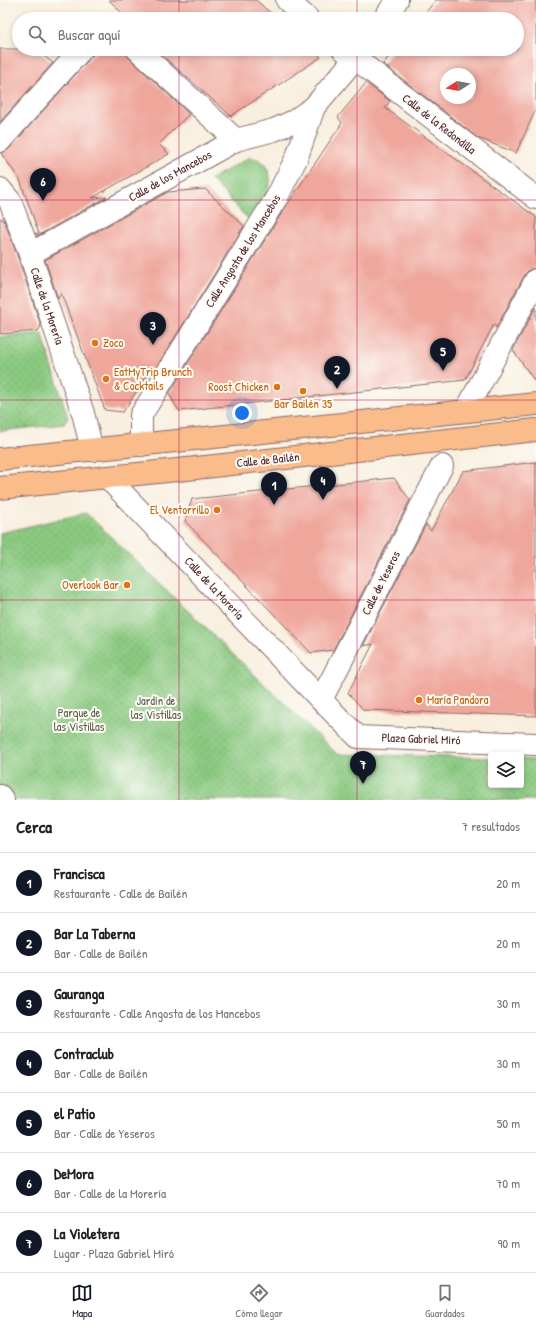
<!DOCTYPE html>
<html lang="es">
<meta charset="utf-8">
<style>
body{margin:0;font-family:"Patrick Hand",sans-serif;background:#f2f2f2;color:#202124}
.controls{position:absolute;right:12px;bottom:12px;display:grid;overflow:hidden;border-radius:4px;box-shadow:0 2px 6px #0003}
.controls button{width:36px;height:36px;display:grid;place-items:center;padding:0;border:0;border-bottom:1px solid #e0e0e0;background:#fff;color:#202124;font:20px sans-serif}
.compass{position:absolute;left:440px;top:68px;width:36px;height:36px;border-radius:50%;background:#fff;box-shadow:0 2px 6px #0003;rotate:259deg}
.you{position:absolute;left:242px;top:413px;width:14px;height:14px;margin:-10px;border:3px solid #fff;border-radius:50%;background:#1a73e8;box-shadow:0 0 0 6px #1a73e833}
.badge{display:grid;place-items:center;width:26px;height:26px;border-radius:50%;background:#111827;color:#fff;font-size:13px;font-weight:700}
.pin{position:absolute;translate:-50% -33px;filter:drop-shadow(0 1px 2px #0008)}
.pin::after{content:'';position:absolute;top:21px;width:14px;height:12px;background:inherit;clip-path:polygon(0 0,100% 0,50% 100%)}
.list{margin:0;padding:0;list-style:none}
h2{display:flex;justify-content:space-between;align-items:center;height:52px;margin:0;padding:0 16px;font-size:17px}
h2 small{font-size:13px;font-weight:400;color:#757577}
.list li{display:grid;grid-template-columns:26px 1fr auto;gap:12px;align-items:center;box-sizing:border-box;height:60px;padding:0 16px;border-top:1px solid #e0e0e0}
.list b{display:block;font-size:15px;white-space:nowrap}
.list p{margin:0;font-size:13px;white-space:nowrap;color:#757577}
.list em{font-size:13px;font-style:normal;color:#757577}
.icon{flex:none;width:22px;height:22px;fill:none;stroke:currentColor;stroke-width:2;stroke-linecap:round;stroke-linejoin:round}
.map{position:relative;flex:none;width:536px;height:800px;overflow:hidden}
.search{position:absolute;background:#fff;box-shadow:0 2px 6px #0003;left:12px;right:12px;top:12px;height:44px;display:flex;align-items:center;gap:10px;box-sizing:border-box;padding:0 14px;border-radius:22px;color:#757577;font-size:15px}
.sheet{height:472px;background:#fff}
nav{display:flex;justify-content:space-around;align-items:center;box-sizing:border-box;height:56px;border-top:1px solid #e0e0e0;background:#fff;font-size:11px;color:#757577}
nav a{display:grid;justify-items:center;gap:2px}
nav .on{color:#111827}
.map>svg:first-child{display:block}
.park{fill:url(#park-dots);stroke:#6a7456}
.building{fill:#efa69b;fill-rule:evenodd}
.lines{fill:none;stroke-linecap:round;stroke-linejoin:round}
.minor-casing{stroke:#87686a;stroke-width:24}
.major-casing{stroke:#87686a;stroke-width:24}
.minor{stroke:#fff;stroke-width:22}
.major{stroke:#fabc8b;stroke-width:22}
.grid{fill:none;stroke:#c2185b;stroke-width:1;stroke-opacity:0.55}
.food-dot{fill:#e8710a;stroke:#fdfcf7;stroke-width:1.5}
.labels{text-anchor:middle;stroke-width:4;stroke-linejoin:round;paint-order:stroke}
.street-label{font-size:12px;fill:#4a1f2b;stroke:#fdfcf7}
.food-label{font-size:12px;fill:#c56008;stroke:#fdfcf7;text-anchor:start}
.park-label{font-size:12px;fill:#605a49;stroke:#fdfcf7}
</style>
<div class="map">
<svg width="536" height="800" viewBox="0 0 536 800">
<defs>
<pattern id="park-dots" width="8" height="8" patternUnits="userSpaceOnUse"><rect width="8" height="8" fill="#8ac980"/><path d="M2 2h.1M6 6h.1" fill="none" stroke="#79ac6f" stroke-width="1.8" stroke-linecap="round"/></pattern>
</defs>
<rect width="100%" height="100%" fill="#fdfcf7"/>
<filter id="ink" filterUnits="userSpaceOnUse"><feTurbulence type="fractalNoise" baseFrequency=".025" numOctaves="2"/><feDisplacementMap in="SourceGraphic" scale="8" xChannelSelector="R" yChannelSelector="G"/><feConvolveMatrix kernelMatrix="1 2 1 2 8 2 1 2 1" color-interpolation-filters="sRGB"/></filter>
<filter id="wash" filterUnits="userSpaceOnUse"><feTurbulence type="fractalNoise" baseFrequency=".012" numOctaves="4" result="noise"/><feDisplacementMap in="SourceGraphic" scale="16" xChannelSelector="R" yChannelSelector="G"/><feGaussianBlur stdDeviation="0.9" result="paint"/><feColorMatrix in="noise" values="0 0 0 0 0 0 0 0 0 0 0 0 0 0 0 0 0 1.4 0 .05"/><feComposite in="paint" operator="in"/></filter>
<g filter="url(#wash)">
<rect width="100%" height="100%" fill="#f8efde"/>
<path class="park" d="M 250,157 C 258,159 262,160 266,167 C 279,186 259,203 248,219 L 211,179 Z
M 42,333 L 68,418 L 64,424 L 0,431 L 0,337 Z
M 86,513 L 337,754 L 491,758 L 491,785 L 521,785 L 521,759 L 536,760 L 536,800 L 0,800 L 0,533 Z"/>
<g id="blocks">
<path class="building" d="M 109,0 L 256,0 L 277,19 L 128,19 Z
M 436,0 L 536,0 L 536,109 L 516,153 L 478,138 L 383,64 L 395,49 L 517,49 L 517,19 L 420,19 ZM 446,74 L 470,74 L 470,98 L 446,98 Z
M 0,49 L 35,49 L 53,63 L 0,122 Z
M 98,49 L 125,49 L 125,53 L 129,58 L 189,114 L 159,144 L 169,154 L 92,198 L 107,197 L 37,236 L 35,233 L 39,234 L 20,180 L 1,153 L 9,149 Z
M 155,49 L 311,49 L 321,57 L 231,116 Z
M 366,83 L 390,101 L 385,108 L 536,217 L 536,268 L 530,269 L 525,274 L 496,328 L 494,324 L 465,380 L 179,411 L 169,394 L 283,211 L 342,123 L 338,117 Z
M 205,189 L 244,226 L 154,371 L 152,368 L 123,412 L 105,410 L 61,293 L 58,299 L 45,260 L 168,192 Z
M 0,218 L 4,220 L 18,258 L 41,326 L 38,331 L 0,334 Z
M 536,307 L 536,383 L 513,350 Z
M 536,462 L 536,716 L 364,710 L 348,693 L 373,644 L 363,646 L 426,524 L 431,531 L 463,471 Z
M 394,478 L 410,500 L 333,650 L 311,653 L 185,521 L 192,499 Z"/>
</g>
</g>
<g filter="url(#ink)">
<use href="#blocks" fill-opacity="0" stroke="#87686a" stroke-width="1"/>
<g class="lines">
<defs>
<path id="minor" d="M 287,0 L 308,19
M 384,19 L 397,0
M 137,49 L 236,140
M 343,49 L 536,198
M 0,141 L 82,49
M 0,189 L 10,201 L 30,254 L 83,413 L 92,450
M 30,254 L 236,140 L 274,130 L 294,121 L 314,107
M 466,411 L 536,280
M 141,445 L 141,415 L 277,197 L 297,157 L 314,107 L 363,49
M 107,477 L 321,700 L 358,737 L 536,744
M 321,700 L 442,466
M 0,796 L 3,800"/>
<path id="major" d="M 0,459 L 536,404
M 0,488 L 187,469 L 536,430"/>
</defs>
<use href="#minor" class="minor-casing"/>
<use href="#major" class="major-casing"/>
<use href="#minor" class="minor"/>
<use href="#major" class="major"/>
</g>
</g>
<path class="grid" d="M 179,0 L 179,19M 357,0 L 357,19M 179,49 L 179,800M 357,49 L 357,800M 0,200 L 536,200M 0,400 L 536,400M 0,600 L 536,600"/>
<g class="food-dot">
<circle cx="95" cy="343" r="4"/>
<circle cx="106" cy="379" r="4"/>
<circle cx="277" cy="387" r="4"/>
<circle cx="303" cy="391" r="4"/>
<circle cx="217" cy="510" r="4"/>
<circle cx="127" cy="585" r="4"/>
<circle cx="419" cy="700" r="4"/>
</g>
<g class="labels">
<g class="street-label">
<text transform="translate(439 124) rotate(38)" y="4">Calle de la Redondilla</text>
<text transform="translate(170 176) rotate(-29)" y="4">Calle de los Mancebos</text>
<text transform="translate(243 251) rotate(-58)" y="4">Calle Angosta de los Mancebos</text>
<text transform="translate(47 306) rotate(71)" y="4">Calle de la Morería</text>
<text transform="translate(268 460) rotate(-6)" y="4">Calle de Bailén</text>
<text transform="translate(381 583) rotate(-63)" y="4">Calle de Yeseros</text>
<text transform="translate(214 588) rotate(47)" y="4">Calle de la Morería</text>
<text transform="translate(421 739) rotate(2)" y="4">Plaza Gabriel Miró</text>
</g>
<g class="food-label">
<text x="103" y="347">Zoco</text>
<text x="114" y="376">EatMyTrip Brunch<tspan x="114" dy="14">&amp; Cocktails</tspan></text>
<text x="269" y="391" text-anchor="end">Roost Chicken</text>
<text x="303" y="408" text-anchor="middle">Bar Bailén 35</text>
<text x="209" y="514" text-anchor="end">El Ventorrillo</text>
<text x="119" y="589" text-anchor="end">Overlook Bar</text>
<text x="427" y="704">María Pandora</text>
</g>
<g class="park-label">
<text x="156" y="705">Jardín de<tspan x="156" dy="14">las Vistillas</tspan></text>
<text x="79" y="717">Parque de<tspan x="79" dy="14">las Vistillas</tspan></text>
</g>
</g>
</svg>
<div class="controls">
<button><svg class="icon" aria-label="layers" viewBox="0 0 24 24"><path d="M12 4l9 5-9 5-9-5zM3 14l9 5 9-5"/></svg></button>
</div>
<svg class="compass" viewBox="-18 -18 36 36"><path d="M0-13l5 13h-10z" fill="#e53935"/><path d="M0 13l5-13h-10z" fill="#757577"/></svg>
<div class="you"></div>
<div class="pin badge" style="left:274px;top:505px">1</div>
<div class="pin badge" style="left:337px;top:389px">2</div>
<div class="pin badge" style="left:153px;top:345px">3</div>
<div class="pin badge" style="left:323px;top:500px">4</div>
<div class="pin badge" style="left:443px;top:371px">5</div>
<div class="pin badge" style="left:43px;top:201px">6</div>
<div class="pin badge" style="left:363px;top:784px">7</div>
<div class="search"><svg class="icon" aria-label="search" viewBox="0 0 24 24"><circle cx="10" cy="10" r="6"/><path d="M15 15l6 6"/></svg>Buscar aquí</div>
</div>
<section class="sheet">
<h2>Cerca<small>7 resultados</small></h2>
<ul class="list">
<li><span class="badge">1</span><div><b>Francisca</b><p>Restaurante · Calle de Bailén</p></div><em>20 m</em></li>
<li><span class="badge">2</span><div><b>Bar La Taberna</b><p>Bar · Calle de Bailén</p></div><em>20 m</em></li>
<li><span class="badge">3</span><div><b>Gauranga</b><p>Restaurante · Calle Angosta de los Mancebos</p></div><em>30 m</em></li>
<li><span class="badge">4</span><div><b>Contraclub</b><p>Bar · Calle de Bailén</p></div><em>30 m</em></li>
<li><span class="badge">5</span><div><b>el Patio</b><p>Bar · Calle de Yeseros</p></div><em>50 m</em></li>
<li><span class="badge">6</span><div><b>DeMora</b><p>Bar · Calle de la Morería</p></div><em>70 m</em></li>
<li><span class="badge">7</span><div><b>La Violetera</b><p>Lugar · Plaza Gabriel Miró</p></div><em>90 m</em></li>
</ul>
</section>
<nav>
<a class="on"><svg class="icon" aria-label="map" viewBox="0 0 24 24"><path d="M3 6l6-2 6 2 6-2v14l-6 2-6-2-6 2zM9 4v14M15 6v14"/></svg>Mapa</a>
<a><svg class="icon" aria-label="directions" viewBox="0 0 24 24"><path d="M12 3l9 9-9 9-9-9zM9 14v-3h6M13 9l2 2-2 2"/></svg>Cómo llegar</a>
<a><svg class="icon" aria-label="saved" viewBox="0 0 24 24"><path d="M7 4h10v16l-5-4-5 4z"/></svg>Guardados</a>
</nav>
